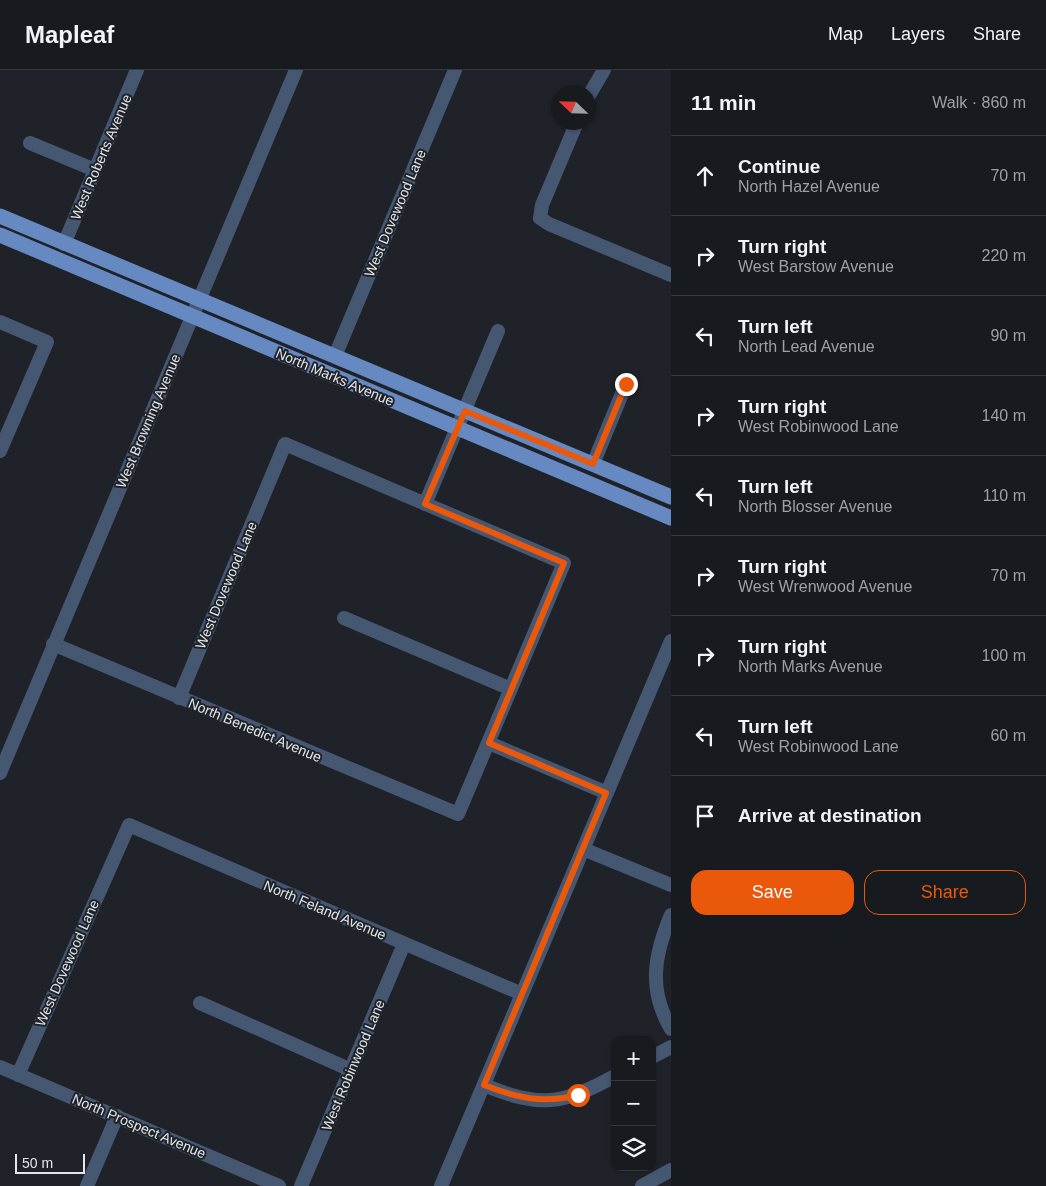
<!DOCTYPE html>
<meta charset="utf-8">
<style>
body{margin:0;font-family:Arial,sans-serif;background:#24272c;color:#f1f3f6}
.controls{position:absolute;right:15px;bottom:15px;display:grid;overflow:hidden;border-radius:10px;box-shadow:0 1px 4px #0004}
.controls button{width:45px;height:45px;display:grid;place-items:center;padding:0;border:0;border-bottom:1px solid #36383d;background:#171a1f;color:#f1f3f6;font:25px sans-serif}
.compass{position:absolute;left:551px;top:15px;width:45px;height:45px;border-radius:50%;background:#171a1f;box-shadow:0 1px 4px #0004;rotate:293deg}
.scale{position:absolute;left:15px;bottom:12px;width:70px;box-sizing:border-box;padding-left:5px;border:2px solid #e3e6ea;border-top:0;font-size:14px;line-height:18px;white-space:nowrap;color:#e3e6ea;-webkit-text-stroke:4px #1f2329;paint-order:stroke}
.stop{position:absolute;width:15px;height:15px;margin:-11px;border:4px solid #ea580c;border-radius:50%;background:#fff}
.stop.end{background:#ea580c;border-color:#fff;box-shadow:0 1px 5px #0008}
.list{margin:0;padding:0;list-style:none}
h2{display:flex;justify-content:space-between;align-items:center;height:65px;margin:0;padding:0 20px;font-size:21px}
h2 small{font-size:16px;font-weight:400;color:#9ea1a4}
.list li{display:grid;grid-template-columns:32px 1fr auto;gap:15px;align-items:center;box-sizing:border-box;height:80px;padding:0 20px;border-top:1px solid #36383d}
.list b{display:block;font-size:19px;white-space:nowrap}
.list p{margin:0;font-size:16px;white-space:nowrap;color:#9ea1a4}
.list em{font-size:16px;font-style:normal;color:#9ea1a4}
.actions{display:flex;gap:10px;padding:15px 20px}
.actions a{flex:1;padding:11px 0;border:1px solid #ea580c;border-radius:15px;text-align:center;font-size:18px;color:#ea580c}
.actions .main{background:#ea580c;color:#fff}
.icon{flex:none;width:28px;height:28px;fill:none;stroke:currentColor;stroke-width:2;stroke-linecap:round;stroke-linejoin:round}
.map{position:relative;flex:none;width:671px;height:1116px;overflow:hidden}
header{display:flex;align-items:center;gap:30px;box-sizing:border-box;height:70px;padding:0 25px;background:#171a1f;border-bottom:1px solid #36383d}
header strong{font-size:24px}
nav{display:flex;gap:28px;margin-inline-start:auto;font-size:18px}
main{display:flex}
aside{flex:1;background:#171a1f}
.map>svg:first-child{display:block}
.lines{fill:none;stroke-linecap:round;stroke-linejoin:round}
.minor{stroke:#465772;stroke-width:14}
.major{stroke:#6689c2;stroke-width:15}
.route{stroke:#ea580c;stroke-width:6}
.labels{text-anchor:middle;stroke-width:4;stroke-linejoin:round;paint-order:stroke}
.street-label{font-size:14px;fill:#e3e6ea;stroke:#1f2329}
</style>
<header>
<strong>Mapleaf</strong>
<nav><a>Map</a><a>Layers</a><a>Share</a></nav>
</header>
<main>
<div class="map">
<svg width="671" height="1116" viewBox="0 0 671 1116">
<rect width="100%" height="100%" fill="#1f2329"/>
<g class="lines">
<path class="minor" d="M 588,27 L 604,0
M 577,52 L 542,135 L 540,148 L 549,154 L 671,205
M 30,73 L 95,100
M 64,174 L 137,0
M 0,252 L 47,272 L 0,381
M 335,286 L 455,0
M 593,394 L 626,314
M 425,434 L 498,261
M 344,548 L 511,619
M 53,574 L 458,744 L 564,493 L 285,374 L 179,628
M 489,673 L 607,723
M 0,703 L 296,0
M 583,779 L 671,815
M 671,845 C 654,885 648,920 671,959
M 200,933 L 351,1000
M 652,987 L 671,977
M 0,997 L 279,1116
M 18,1005 L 129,755 L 522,924
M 484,1015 C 540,1038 562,1035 615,1006
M 87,1116 L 117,1046
M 301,1116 L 404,874
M 441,1116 L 671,571
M 642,1116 L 671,1100"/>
<path class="major" d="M 0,146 L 671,427
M 0,165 L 671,448"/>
</g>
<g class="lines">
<path class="route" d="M 578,1025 C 542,1034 517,1028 484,1015 L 606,723 L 489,673 L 564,493 L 425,434 L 465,341 L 593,394 L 626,314"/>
</g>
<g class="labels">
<g class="street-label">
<text transform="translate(101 87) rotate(-67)" y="5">West Roberts Avenue</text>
<text transform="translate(395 143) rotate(-67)" y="5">West Dovewood Lane</text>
<text transform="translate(335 307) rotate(23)" y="5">North Marks Avenue</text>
<text transform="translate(148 351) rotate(-67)" y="5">West Browning Avenue</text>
<text transform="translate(226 515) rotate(-67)" y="5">West Dovewood Lane</text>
<text transform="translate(255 660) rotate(23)" y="5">North Benedict Avenue</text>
<text transform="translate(325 840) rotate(23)" y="5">North Feland Avenue</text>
<text transform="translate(67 893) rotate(-66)" y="5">West Dovewood Lane</text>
<text transform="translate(353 995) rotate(-67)" y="5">West Robinwood Lane</text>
<text transform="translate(139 1056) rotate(23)" y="5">North Prospect Avenue</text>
</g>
</g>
</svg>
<div class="controls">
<button>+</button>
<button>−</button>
<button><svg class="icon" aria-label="layers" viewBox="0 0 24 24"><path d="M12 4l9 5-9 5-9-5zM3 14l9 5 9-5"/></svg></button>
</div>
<svg class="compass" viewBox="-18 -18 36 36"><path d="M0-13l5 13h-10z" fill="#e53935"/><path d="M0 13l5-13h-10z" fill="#9ea1a4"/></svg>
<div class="scale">50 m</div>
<div class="stop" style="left:578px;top:1025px"></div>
<div class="stop end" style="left:626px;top:314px"></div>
</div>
<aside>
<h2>11 min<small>Walk · 860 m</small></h2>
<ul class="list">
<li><svg class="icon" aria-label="ahead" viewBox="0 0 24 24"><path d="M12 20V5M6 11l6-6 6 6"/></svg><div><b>Continue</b><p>North Hazel Avenue</p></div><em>70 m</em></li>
<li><svg class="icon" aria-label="right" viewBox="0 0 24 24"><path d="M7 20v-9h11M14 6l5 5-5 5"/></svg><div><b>Turn right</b><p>West Barstow Avenue</p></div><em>220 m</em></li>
<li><svg class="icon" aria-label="left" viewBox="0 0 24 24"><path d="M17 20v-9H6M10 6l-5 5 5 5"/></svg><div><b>Turn left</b><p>North Lead Avenue</p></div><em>90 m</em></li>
<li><svg class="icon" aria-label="right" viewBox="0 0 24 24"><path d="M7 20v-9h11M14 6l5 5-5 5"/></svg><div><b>Turn right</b><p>West Robinwood Lane</p></div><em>140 m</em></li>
<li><svg class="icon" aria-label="left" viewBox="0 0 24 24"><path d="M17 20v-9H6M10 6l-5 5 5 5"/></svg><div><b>Turn left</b><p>North Blosser Avenue</p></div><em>110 m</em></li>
<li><svg class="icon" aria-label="right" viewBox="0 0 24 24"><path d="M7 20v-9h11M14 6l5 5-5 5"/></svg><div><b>Turn right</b><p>West Wrenwood Avenue</p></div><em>70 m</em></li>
<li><svg class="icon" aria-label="right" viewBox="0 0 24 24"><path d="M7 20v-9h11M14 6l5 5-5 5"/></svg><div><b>Turn right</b><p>North Marks Avenue</p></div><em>100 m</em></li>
<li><svg class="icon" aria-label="left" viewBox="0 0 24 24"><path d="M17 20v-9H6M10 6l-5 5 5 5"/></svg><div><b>Turn left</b><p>West Robinwood Lane</p></div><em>60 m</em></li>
<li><svg class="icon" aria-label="arrive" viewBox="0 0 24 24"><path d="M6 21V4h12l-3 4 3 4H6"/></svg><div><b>Arrive at destination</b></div></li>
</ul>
<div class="actions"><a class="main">Save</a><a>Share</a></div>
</aside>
</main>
